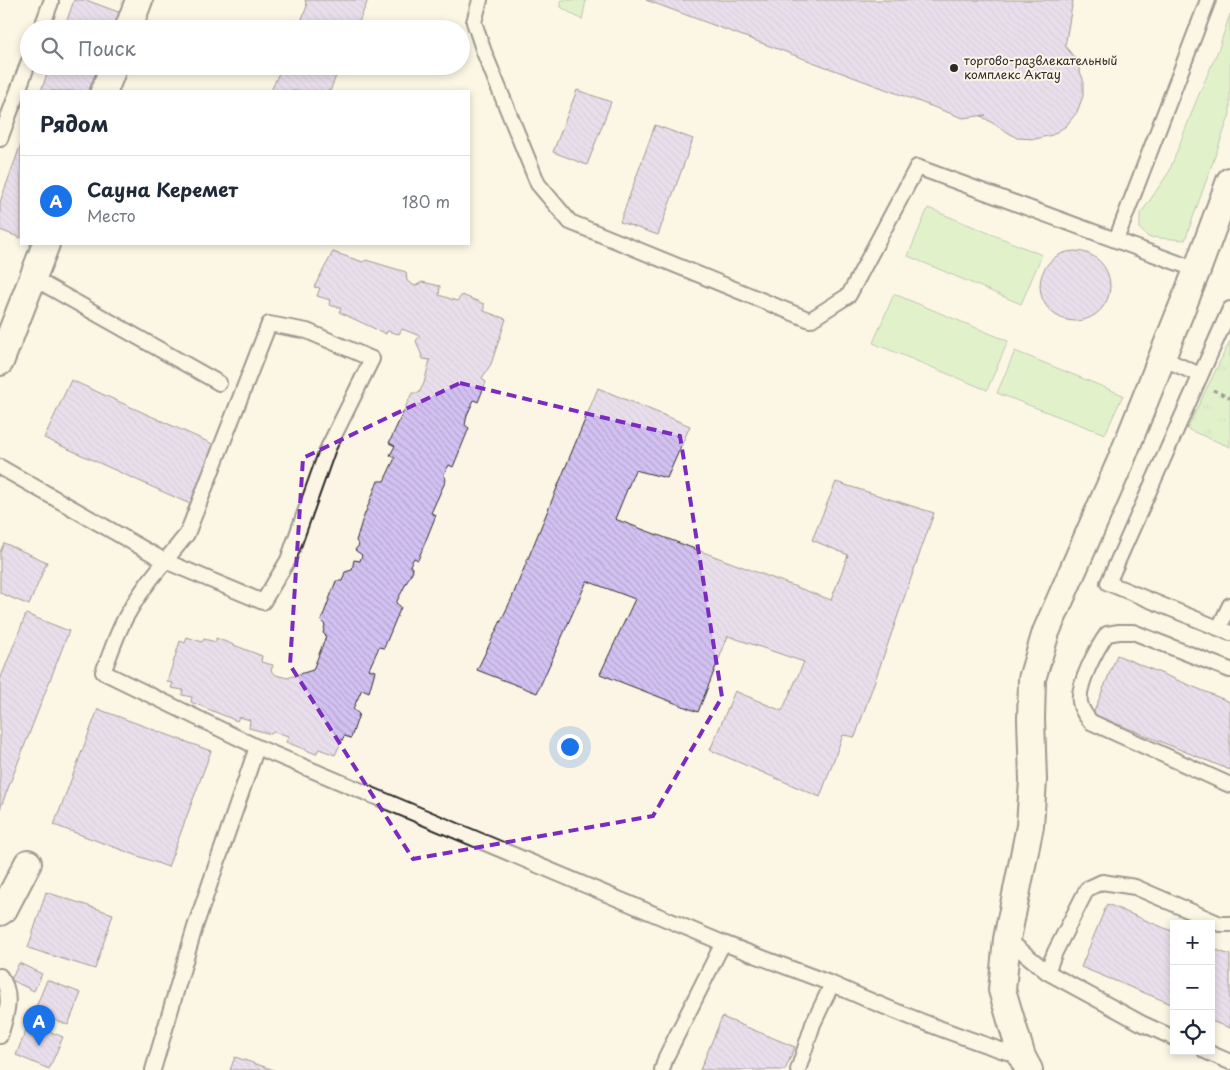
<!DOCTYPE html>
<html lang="ru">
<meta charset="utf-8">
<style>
body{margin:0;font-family:"Playpen Sans",sans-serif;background:#f2f2f3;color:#1f2937}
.controls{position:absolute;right:15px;bottom:15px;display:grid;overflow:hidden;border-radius:0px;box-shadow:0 2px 8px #0003}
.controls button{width:45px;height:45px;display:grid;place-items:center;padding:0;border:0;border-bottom:1px solid #e0e1e3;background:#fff;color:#1f2937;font:25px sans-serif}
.you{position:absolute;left:569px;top:746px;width:18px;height:18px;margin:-12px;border:4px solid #fff;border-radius:50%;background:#1a73e8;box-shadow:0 0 0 8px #1a73e833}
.badge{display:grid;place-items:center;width:32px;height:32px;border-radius:50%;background:#1a73e8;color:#fff;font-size:16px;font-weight:700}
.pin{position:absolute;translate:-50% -41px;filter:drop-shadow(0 1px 2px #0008)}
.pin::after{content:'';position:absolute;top:26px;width:18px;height:15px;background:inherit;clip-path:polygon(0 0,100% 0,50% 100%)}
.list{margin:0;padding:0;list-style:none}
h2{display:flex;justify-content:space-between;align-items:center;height:65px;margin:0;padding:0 20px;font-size:21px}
h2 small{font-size:16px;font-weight:400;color:#747a83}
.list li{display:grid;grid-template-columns:32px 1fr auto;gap:15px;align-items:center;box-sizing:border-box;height:90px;padding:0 20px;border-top:1px solid #e0e1e3}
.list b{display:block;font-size:19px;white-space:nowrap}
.list p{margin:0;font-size:16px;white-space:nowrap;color:#747a83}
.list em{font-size:16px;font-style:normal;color:#747a83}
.icon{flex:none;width:28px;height:28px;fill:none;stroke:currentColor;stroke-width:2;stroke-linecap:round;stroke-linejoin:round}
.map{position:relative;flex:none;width:1230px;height:1070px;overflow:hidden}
.search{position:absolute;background:#fff;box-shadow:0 2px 8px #0003;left:20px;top:20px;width:450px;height:55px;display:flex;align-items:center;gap:12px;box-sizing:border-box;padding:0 18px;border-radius:28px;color:#747a83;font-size:19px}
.panel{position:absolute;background:#fff;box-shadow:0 2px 8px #0003;left:20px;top:90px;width:450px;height:155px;border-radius:0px}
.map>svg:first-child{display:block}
.grass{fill:url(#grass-tufts);stroke:#768c6b}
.green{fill:#c0eeab;stroke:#768c6b}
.building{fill:url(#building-back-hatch);stroke:#2b2b2b}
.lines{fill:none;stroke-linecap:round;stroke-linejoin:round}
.lane-casing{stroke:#2b2b2b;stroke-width:18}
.street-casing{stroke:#2b2b2b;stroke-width:30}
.path{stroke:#2b2b2b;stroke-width:3;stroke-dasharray:4 4;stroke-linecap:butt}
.lane{stroke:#fcf5e5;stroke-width:14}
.street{stroke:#fcf5e5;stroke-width:26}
.marked{fill:none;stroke:#7b2cbf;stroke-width:4;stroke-dasharray:10 6;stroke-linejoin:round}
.poi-dot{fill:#2b2b2b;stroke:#fcf5e5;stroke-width:2}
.labels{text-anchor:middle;stroke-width:4;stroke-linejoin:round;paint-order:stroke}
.poi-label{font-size:12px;fill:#2b2b2b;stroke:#fcf5e5;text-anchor:start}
</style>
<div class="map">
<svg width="1230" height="1070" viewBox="0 0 1230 1070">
<defs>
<pattern id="grass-tufts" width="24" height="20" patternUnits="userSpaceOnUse" patternTransform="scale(1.25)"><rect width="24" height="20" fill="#c0eeab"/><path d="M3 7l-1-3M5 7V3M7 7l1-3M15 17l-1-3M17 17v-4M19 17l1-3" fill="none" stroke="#a5cc93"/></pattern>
<pattern id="building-back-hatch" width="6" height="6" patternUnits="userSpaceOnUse" patternTransform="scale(1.25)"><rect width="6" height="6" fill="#d3c1f2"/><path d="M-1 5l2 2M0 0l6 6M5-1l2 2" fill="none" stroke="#b5a6d0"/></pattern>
</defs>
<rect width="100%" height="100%" fill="#fcf5e5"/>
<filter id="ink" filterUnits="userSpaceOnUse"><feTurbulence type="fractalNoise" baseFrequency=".02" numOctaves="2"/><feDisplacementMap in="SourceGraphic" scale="10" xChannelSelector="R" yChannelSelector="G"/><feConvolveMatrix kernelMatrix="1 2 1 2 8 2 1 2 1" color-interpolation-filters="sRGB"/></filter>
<g filter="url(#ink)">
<path class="grass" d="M 1230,341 L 1230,447 L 1187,429 Z"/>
<path class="green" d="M 561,0 L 586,0 L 582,20 L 561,7 Z
M 1230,14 L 1230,114 L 1185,240 L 1148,237 L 1140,229 L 1140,215 L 1169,172 L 1197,99 L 1219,48 Z
M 928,208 L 1042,255 L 1021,304 L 908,256 Z
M 894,294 L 1008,341 L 987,390 L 873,343 Z
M 1015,351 L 1123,395 L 1105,434 L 997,393 Z"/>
<path class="building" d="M 74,0 L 86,0 L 121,13 L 115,29 L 64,29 Z
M 305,0 L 368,0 L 356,29 L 298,29 L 307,6 Z
M 646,0 L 1073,0 L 1065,46 L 1074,57 L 1083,79 L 1083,96 L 1077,112 L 1066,126 L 1052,135 L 1035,139 L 1017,138 L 981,116 L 986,115 L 963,118 Z
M 50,66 L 101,66 L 92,91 L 41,91 Z
M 282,66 L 340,66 L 330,91 L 271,91 Z
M 577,90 L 611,102 L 587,165 L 553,152 Z
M 655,125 L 693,139 L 658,235 L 620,222 Z
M 21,144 L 21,238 L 0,230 L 0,202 Z
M1040 286a35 35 0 1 1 70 0a35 35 0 1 1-70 0Z
M 333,252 L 363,262 L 366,260 L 406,272 L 407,281 L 415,286 L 422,282 L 440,286 L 439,295 L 457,301 L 462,295 L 484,304 L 484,311 L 506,319 L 491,364 L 482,378 L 486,382 L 478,402 L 474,400 L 467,415 L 465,425 L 469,428 L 453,467 L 449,465 L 444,474 L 446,480 L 431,513 L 436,515 L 418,560 L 414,558 L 410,565 L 413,570 L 396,603 L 401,607 L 384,648 L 379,647 L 369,669 L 375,671 L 369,692 L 362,689 L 353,709 L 359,714 L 351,738 L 344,736 L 335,755 L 319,749 L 316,754 L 286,742 L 289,736 L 273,732 L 271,734 L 249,728 L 250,720 L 239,717 L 237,721 L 191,702 L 192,697 L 182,695 L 183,690 L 171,688 L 173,683 L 167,682 L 180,641 L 185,643 L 187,637 L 202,642 L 204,639 L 216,642 L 216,638 L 262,656 L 261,662 L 273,665 L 271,671 L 276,675 L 287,678 L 313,670 L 326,636 L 323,633 L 325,625 L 321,621 L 336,581 L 342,581 L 345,572 L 352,570 L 354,560 L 360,561 L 362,555 L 355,550 L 359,545 L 356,541 L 362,521 L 378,481 L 384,481 L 395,458 L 390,455 L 395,446 L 389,443 L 412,393 L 419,393 L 424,383 L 430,360 L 423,359 L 416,341 L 420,336 L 402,329 L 399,334 L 387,331 L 386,334 L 339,312 L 341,308 L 329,305 L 330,300 L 317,296 L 320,288 L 314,287 Z
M 71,380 L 217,446 L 190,504 L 44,438 Z
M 598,388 L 690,426 L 667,478 L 635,470 L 615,519 L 831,600 L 848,555 L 812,540 L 836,482 L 934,513 L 855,737 L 843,735 L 820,797 L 710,750 L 735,691 L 782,711 L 804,662 L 728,636 L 698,712 L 600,674 L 635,599 L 587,581 L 537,693 L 477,670 L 511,600 Z
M 4,543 L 47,562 L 29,605 L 0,593 L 0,552 Z
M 26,614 L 69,631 L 0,809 L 0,680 Z
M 1117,655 L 1230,702 L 1230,770 L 1093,714 Z
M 98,709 L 211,751 L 168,867 L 54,825 Z
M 46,892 L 113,914 L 95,969 L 28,948 Z
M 1107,904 L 1174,932 L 1174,1005 L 1081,967 Z
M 1211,948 L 1230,955 L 1230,1028 L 1211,1021 Z
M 19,963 L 42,974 L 34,991 L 11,980 Z
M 47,980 L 81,993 L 68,1025 L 34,1012 Z
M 722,1017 L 795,1047 L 785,1070 L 700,1070 Z
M 29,1023 L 63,1037 L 49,1069 L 16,1055 Z
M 235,1057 L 274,1070 L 230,1070 Z"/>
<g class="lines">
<defs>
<path id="lane" d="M 480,0 L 474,22 L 484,52 L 538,184 L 570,222 L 810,320 L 849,295 L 917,167 L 1197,270
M 41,29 L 51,2
M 0,139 L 29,61
M 1116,240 L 1208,0
M 33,278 L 219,383
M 1230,309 L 1108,583 L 1230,633
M 1162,358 L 1200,375
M 0,467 L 165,561 L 263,602 L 288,560 L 328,448 L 372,359 L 307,331 L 269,324 L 187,534 C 166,560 144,585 127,615 C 117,632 111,653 103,672 L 257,747 L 195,927 L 153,1070
M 1219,628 L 1230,605
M 1230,670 L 1133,632 L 1119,632 L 1107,634 C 1097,648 1077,685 1080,702 C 1081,710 1086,716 1091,722 L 1230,785
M 257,747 L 723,943 L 666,1057 L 662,1070
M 1007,939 L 1047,972 L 1055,952 L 1087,889 L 1102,882 L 1135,887 L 1220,924 L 1230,924
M 723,943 L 832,984
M 1047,972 L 1141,1023 L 1174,1038
M 0,976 C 14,994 6,1016 0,1036
M 1205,1051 L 1230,1062
M 798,1070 L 813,1024 L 832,984 C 894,1012 957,1036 1022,1057"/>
<path id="street" d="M 128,29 L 139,0
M 104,91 L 114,66
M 0,362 L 46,244
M 0,912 L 4,909 L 28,863
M 1029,1070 L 1022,1057 L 1002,990 L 1007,939 L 1030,826 L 1033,780 L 1031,719 L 1032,679 L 1046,632 L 1119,465 L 1197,270 L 1230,181"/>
</defs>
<use href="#lane" class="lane-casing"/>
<use href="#street" class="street-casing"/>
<path class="path" d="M 1213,390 L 1230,398"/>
<use href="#lane" class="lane"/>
<use href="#street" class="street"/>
</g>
</g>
<path d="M0 0H1230V1070H0ZM 460,383 L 680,436 L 722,697 L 653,816 L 413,859 L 290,665 L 303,458 Z" fill="#fcf5e5" fill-opacity=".55" fill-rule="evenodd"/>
<path class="marked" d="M 460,383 L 680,436 L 722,697 L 653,816 L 413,859 L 290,665 L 303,458 Z"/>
<circle class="poi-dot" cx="954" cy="68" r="5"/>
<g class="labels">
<g class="poi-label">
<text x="964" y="65">торгово-развлекательный<tspan x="964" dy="14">комплекс Актау</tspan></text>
</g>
</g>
</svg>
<div class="controls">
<button>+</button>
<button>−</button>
<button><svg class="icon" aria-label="locate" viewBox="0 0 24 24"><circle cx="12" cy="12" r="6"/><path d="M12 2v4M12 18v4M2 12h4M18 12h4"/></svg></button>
</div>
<div class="you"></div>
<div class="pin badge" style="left:39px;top:1046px">A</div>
<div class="search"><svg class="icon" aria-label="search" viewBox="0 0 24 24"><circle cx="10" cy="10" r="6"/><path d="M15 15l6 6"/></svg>Поиск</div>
<section class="panel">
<h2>Рядом<small></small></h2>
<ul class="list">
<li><span class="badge">A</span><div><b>Сауна Керемет</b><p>Место</p></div><em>180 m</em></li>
</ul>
</section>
</div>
